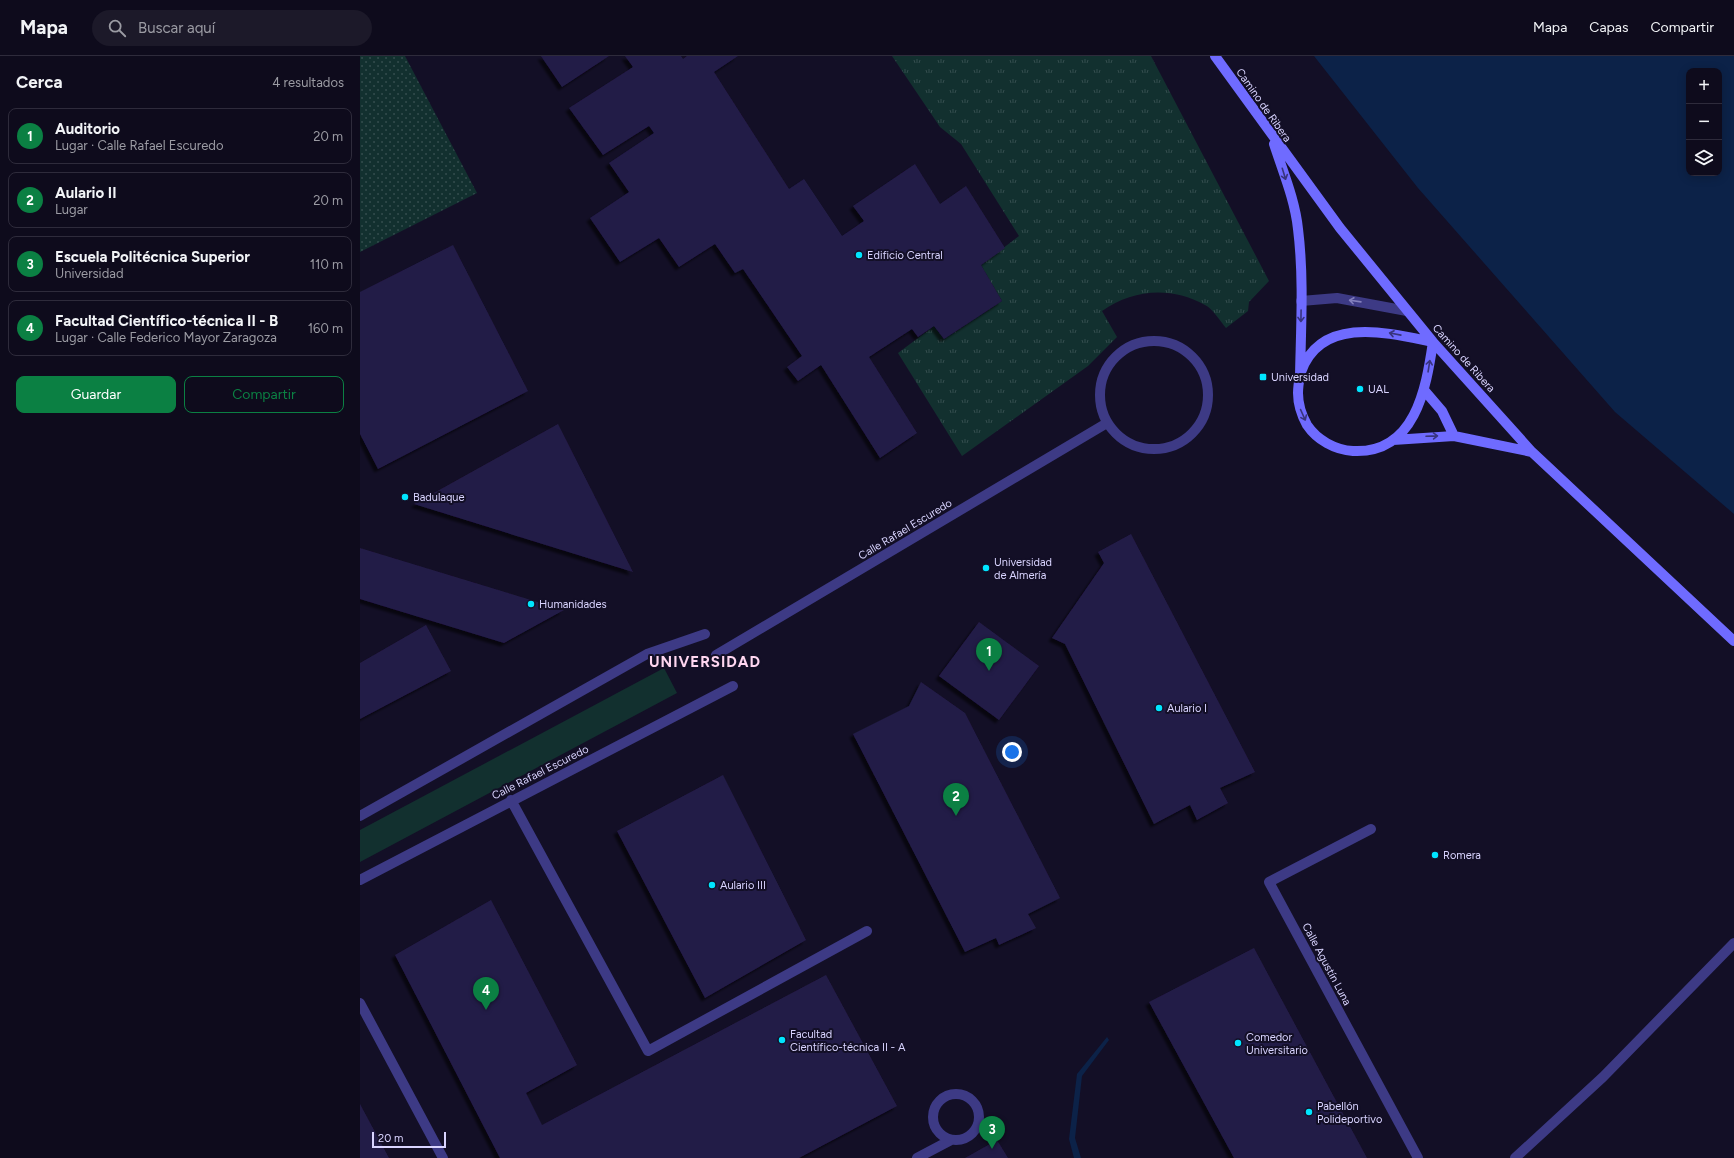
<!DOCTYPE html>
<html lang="es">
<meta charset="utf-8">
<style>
body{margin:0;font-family:Figtree,sans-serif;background:#1c1929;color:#f1f3f6}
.controls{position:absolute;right:12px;top:12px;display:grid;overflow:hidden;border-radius:8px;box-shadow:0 2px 10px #0003}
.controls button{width:36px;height:36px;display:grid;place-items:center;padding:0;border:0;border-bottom:1px solid #2e2b3b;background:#0e0b1c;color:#f1f3f6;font:20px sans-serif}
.scale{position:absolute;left:12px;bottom:10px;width:74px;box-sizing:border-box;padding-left:4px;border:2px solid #d9d4ff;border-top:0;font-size:11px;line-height:14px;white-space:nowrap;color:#d9d4ff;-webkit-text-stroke:3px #130f26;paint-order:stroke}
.you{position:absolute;left:652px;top:696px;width:14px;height:14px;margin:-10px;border:3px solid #fff;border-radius:50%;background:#1a73e8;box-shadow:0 0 0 6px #1a73e833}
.badge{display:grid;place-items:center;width:26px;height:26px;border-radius:50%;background:#0b8043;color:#fff;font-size:13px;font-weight:700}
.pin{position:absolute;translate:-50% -33px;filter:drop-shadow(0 1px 2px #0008)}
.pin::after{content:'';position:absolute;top:21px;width:14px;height:12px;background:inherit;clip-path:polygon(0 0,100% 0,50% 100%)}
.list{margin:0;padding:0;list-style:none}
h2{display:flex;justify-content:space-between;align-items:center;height:52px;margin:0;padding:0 16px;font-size:17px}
h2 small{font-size:13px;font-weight:400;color:#9b9ba3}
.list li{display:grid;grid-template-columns:26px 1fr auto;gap:12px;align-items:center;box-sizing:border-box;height:56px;margin:0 8px 8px;padding:0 8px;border:1px solid #2e2b3b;border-radius:8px}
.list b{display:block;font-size:15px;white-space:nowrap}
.list p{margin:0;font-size:13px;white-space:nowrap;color:#9b9ba3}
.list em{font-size:13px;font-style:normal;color:#9b9ba3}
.actions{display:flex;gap:8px;padding:12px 16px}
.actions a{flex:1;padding:9px 0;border:1px solid #0b8043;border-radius:8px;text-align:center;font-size:14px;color:#0b8043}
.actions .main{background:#0b8043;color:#fff}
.icon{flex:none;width:22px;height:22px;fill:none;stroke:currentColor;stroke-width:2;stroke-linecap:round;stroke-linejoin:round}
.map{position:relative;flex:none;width:1374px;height:1102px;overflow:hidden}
header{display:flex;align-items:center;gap:24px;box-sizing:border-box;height:56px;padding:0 20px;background:#0e0b1c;border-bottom:1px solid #2e2b3b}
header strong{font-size:19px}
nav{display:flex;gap:22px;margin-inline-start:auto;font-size:14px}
.search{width:280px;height:36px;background:#1c1929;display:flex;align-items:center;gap:10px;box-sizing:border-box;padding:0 14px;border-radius:22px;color:#9b9ba3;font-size:15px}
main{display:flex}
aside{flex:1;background:#0e0b1c}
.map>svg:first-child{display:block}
.grass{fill:url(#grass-tufts)}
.park{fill:url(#park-dots)}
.garden{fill:#12302f}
.water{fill:#0c2248;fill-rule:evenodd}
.building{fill:#241b47;filter:url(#shadow)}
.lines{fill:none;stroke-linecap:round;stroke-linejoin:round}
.lane{stroke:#3d3a85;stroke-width:10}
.street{stroke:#3d3a85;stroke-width:10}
.secondary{stroke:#6f6bff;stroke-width:10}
.oneway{stroke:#38347d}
.oneway2{stroke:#837fbc}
.poi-dot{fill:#00e5ff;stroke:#130f26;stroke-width:1.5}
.labels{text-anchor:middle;stroke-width:4;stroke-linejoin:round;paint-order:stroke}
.street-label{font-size:11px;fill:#d9d4ff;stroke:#130f26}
.poi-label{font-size:11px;fill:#d9d4ff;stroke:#130f26;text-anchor:start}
.district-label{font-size:15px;font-weight:bold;letter-spacing:1px;fill:#ffd6f0;stroke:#130f26}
</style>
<header>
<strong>Mapa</strong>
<div class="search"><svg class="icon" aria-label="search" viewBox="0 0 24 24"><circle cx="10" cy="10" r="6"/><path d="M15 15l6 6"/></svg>Buscar aquí</div>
<nav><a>Mapa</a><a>Capas</a><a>Compartir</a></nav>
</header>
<main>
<aside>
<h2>Cerca<small>4 resultados</small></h2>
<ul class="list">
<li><span class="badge">1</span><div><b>Auditorio</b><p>Lugar · Calle Rafael Escuredo</p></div><em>20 m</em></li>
<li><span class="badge">2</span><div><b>Aulario II</b><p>Lugar</p></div><em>20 m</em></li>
<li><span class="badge">3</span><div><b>Escuela Politécnica Superior</b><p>Universidad</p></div><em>110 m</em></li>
<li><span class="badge">4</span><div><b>Facultad Científico-técnica II - B</b><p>Lugar · Calle Federico Mayor Zaragoza</p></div><em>160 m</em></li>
</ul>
<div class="actions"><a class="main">Guardar</a><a>Compartir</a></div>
</aside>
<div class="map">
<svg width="1374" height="1102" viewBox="0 0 1374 1102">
<defs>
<pattern id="grass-tufts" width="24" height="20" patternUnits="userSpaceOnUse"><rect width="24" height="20" fill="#12302f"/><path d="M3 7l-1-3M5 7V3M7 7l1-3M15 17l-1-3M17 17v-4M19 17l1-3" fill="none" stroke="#344d4e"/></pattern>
<pattern id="park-dots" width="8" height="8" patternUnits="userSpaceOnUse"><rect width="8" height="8" fill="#12302f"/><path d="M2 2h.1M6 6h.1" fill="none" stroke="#344d4e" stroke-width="1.8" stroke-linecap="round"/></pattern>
<filter id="shadow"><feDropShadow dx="-3.5" dy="3.5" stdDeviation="1" flood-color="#0009"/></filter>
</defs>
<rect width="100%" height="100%" fill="#130f26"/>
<path class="grass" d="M 532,0 L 791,0 L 909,225 L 889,246 L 888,255 L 866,272 C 860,265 853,253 845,249 C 811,230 773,233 742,255 L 757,281 L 728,310 L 602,400 L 538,297 L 574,270 L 584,283 L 642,245 L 621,209 L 659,180 L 601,88 L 580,71 Z"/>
<path class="park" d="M 0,0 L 45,0 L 117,137 L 0,196 Z"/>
<path class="garden" d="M 304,612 L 317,637 L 0,806 L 0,774 Z"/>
<path class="water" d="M 954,0 L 1374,0 L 1374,458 L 1255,356 L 1058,132 ZM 1329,15 L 1359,15 L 1359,117 L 1329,117 Z
M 747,981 L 749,984 L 722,1020 L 715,1082 L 721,1102 L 714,1102 L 709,1083 L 717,1018 Z"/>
<path class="building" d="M 181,0 L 249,0 L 202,31 Z
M 265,0 L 321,0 L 323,3 L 327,0 L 378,0 L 354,16 L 429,133 L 444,123 L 482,180 L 504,165 L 493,150 L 555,108 L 580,148 L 606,130 L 645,192 L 621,209 L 642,245 L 584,283 L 574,270 L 558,281 L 552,273 L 509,301 L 557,377 L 520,402 L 461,309 L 438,325 L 427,311 L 442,300 L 383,213 L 375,217 L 355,188 L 319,211 L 299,182 L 260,206 L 230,162 L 269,136 L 249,107 L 294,77 L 289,70 L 243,99 L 209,52 L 273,11 Z
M 93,189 L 168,335 L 18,413 L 0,378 L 0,236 Z
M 198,368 L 273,516 L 54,448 Z
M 771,478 L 895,716 L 860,732 L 868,747 L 837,764 L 830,749 L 794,768 L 705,588 L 692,582 L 744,507 L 738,496 Z
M 0,492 L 204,554 L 144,587 L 0,543 Z
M 619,566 L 679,610 L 639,664 L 579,620 Z
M 66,569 L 91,615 L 0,663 L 0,607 Z
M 561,626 L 605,657 L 700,842 L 668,858 L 676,872 L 639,889 L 636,882 L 605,896 L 493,678 L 549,650 Z
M 363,719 L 446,884 L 345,942 L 257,775 Z
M 131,844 L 217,1009 L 166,1037 L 182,1069 L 466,919 L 537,1050 L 439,1102 L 140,1102 L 35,899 Z
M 894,892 L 967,1028 L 1007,1102 L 874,1102 L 789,946 Z
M 0,1048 L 29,1102 L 0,1102 Z
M 637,1084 L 648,1102 L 605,1102 Z"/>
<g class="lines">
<path class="lane" d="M 941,245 L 977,242 L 1047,255
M 1011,773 L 909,826 L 1058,1102"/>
<path class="street" d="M740 339a54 54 0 1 1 108 0a54 54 0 1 1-108 0Z
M 356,599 L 747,367
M 151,744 L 288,995 L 507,875
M 0,760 L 287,598 L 345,578
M 0,824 L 373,630
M 0,947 L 83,1102
M573 1061a23 23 0 1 1 46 0a23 23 0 1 1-46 0Z
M 557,1102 L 591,1084
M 1155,1102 L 1243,1021 L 1374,887"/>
<path class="secondary" d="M 855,0 L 980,172 L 1073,286 L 1172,396 L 1374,585
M 914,88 C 923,116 935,144 938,173 C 944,221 941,271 940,319 C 939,325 938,331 938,337 C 938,347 942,360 947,369 C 957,384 975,394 993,395 C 1055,398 1066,333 1073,286
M 941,316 C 961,259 1029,277 1073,286
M 1064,334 L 1082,355 L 1094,380
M 1033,384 L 1094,380 L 1172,396"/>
</g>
<defs><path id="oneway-shaft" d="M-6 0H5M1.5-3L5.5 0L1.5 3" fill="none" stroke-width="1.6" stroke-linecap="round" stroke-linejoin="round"/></defs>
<g class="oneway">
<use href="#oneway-shaft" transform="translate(924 118) rotate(73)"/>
<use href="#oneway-shaft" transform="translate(941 260) rotate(91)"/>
<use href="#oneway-shaft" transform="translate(1035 278) rotate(-169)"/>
<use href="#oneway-shaft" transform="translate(1069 310) rotate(-81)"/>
<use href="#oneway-shaft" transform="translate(943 359) rotate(66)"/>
<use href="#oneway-shaft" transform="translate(1072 380) rotate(-2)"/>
</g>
<use class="oneway2" href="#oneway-shaft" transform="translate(995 245) rotate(-172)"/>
<g class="poi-dot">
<circle cx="499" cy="199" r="4"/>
<rect x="899" y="317" width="8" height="8" rx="2"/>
<circle cx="1000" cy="333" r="4"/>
<circle cx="45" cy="441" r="4"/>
<circle cx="626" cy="512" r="4"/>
<circle cx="171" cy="548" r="4"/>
<circle cx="799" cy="652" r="4"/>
<circle cx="1075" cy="799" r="4"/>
<circle cx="352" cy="829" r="4"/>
<circle cx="422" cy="984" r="4"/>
<circle cx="878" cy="987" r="4"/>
<circle cx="949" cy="1056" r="4"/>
</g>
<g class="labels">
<g class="street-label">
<text transform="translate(904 49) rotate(55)" y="4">Camino de Ribera</text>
<text transform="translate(1104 302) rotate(48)" y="4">Camino de Ribera</text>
<text transform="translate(545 473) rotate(-31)" y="4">Calle Rafael Escuredo</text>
<text transform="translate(180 716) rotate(-27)" y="4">Calle Rafael Escuredo</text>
<text transform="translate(967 908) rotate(62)" y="4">Calle Agustín Luna</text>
</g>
<g class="poi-label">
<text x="507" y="203">Edificio Central</text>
<text x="911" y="325">Universidad</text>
<text x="1008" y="337">UAL</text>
<text x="53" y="445">Badulaque</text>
<text x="634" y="510">Universidad<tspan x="634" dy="13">de Almería</tspan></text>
<text x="179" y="552">Humanidades</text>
<text x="807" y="656">Aulario I</text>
<text x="1083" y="803">Romera</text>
<text x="360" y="833">Aulario III</text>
<text x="430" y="982">Facultad<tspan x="430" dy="13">Científico-técnica II - A</tspan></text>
<text x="886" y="985">Comedor<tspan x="886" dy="13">Universitario</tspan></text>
<text x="957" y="1054">Pabellón<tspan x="957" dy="13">Polideportivo</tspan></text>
</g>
<g class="district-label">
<text x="345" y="611">UNIVERSIDAD</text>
</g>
</g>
</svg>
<div class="controls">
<button>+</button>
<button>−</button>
<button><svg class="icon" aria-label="layers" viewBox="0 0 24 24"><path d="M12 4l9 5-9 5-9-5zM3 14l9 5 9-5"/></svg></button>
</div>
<div class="scale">20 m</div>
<div class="you"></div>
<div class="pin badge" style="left:629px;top:615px">1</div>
<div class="pin badge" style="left:596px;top:760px">2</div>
<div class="pin badge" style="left:632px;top:1093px">3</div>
<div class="pin badge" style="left:126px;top:954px">4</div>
</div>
</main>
